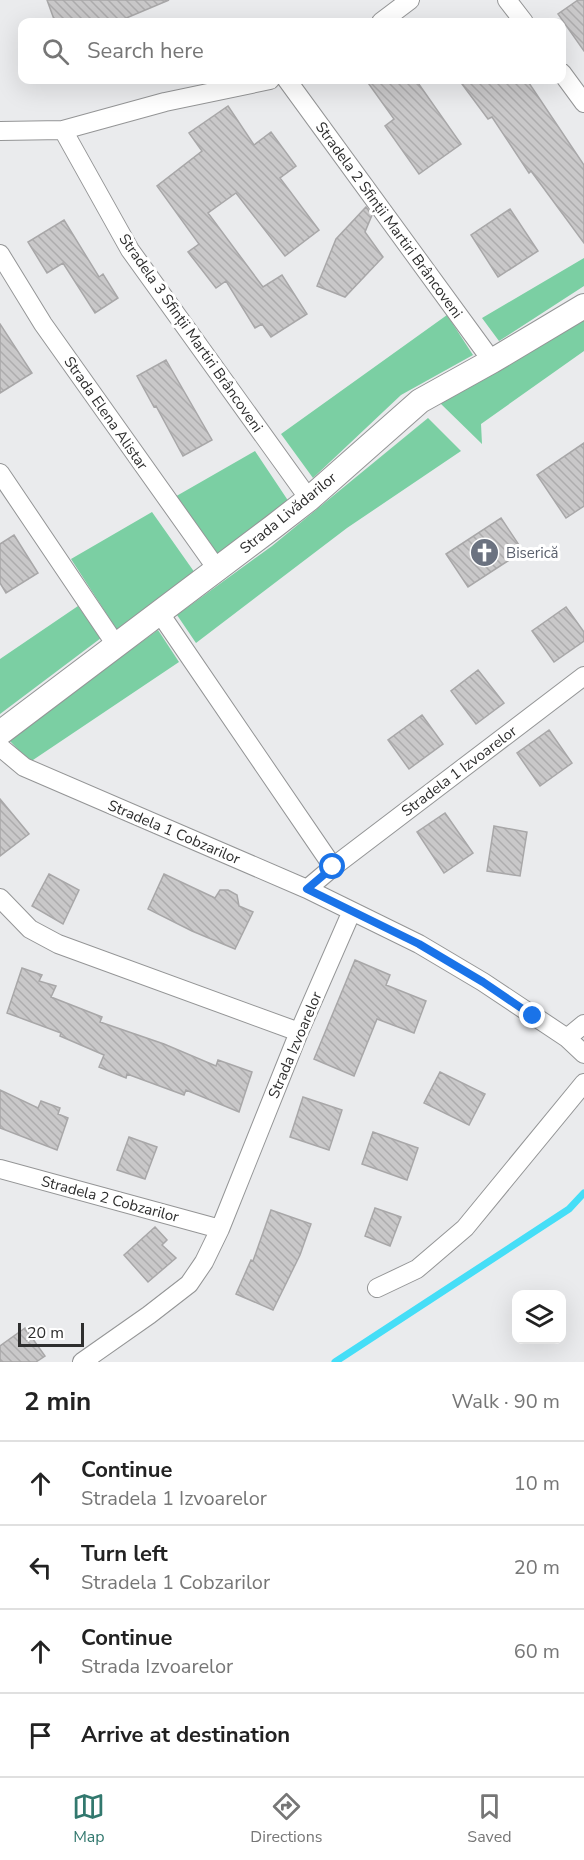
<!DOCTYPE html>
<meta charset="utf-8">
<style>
body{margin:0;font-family:"Nunito Sans",sans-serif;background:#f2f2f2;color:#222}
.controls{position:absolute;right:18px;bottom:18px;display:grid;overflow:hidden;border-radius:12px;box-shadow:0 6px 24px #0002}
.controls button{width:54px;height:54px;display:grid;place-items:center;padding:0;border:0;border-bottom:2px solid #e0e0e0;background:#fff;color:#222;font:30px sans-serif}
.scale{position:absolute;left:18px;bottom:15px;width:66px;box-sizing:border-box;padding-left:6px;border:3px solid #2e2e2e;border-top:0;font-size:16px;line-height:21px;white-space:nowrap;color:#2e2e2e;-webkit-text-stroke:4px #fff;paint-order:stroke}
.stop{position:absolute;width:18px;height:18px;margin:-14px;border:4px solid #1a73e8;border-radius:50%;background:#fff}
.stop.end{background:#1a73e8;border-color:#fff;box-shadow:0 2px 6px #0008}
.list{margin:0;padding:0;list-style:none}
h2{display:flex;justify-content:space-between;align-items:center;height:78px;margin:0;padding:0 24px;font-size:26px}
h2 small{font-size:20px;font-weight:400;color:#767676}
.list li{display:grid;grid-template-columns:39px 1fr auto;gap:18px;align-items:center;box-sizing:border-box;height:84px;padding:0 24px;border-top:2px solid #e0e0e0}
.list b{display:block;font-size:22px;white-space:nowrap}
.list p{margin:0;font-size:20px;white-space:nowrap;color:#767676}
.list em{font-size:20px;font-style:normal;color:#767676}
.icon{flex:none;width:33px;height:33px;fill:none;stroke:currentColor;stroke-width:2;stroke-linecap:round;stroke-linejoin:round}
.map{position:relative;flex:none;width:584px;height:1362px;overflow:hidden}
.search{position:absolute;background:#fff;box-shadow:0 6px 24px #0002;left:18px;right:18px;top:18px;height:66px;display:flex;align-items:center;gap:15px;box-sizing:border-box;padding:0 21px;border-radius:12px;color:#767676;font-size:22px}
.sheet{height:414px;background:#fff}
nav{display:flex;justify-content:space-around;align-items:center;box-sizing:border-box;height:84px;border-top:2px solid #e0e0e0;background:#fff;font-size:16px;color:#767676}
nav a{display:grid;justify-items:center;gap:3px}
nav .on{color:#32786e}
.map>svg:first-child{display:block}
.garden{fill:#7bcfa3}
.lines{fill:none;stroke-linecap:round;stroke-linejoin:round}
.stream{stroke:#45def7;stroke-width:7}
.building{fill:url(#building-back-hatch);stroke:#a8a7a8;stroke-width:1.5}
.street-casing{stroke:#949596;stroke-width:20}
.secondary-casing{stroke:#949596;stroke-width:26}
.street{stroke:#fff;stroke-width:18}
.secondary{stroke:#fff;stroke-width:24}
.route{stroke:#1a73e8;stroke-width:8}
.labels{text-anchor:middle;stroke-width:6;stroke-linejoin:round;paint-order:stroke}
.street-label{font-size:15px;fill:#2e2e2e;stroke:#fff}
.worship-label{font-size:15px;fill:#5b616d;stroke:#fff;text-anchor:start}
</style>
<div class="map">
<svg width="584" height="1362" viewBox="0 0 584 1362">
<defs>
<pattern id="building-back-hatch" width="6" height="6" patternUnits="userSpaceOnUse" patternTransform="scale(1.5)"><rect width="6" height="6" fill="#c9c8c9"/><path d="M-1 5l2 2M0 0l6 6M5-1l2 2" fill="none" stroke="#adacad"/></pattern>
</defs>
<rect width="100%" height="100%" fill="#eaebed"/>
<path class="garden" d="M 584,258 L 584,286 L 499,341 L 482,318 Z
M 447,315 L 473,355 L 401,395 L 313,478 L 281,434 Z
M 584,319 L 584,351 L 481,424 L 482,444 L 440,403 Z
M 428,418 L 461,451 L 347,528 L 196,643 L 177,615 L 272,546 Z
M 255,451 L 289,502 L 216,558 L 173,498 Z
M 152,512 L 195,573 L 117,630 L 71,559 Z
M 78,606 L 101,638 L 0,714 L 0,659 Z
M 158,630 L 179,662 L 30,762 L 8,739 Z"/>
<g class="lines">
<path class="stream" d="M 335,1362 L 569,1209 L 584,1193"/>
</g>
<path class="building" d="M 47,0 L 169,0 L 117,22 L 55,22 Z
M 578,0 L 584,0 L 584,51 L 558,14 Z
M 366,80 L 416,80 L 461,144 L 419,174 L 385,126 L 394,119 Z
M 459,80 L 527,80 L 584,165 L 584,243 L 531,171 L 529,173 L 492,117 L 488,119 Z
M 228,106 L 254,145 L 271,132 L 296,166 L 280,178 L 319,230 L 285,256 L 236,193 L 208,213 L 263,287 L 282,275 L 307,314 L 271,337 L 262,324 L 255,328 L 226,281 L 216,288 L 188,252 L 199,244 L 157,186 L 202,151 L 189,133 Z
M 366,207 L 372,215 L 365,232 L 383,257 L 345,297 L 317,286 L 336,239 Z
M 510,209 L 538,251 L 498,277 L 471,235 Z
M 64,220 L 99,277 L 103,274 L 118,298 L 95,313 L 63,263 L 47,273 L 28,242 Z
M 0,324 L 32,373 L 0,393 Z
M 166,360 L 212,440 L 183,456 L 156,406 L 154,407 L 137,376 Z
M 584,443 L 584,506 L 566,518 L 537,475 Z
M 501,518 L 523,551 L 468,587 L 446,554 Z
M 14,535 L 38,573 L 6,593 L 0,583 L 0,544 Z
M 566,607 L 584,632 L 584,641 L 554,662 L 532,631 Z
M 478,670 L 504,703 L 476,724 L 451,691 Z
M 422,715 L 443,744 L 409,769 L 388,740 Z
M 549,730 L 572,763 L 540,786 L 517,753 Z
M 0,799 L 29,834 L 0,856 Z
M 445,813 L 473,853 L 444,873 L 417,832 Z
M 494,826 L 527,832 L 520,876 L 487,871 Z
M 49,874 L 79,890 L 63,924 L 32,906 Z
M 164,874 L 215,898 L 220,890 L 228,890 L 237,895 L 239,906 L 253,912 L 235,949 L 192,931 L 148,909 Z
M 355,960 L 390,975 L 386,985 L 426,1001 L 414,1033 L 377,1019 L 354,1076 L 314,1059 Z
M 22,968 L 42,975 L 39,981 L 56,986 L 51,997 L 102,1017 L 100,1022 L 164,1044 L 216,1066 L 218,1060 L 252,1072 L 239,1112 L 186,1090 L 184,1095 L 127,1074 L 126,1078 L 99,1067 L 104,1055 L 60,1036 L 61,1033 L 7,1013 Z
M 440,1072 L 485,1094 L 469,1125 L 424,1103 Z
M 0,1090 L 38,1108 L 41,1101 L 60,1108 L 58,1114 L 68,1118 L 57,1150 L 0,1128 Z
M 303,1097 L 342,1110 L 329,1150 L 290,1137 Z
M 373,1132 L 418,1148 L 407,1180 L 362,1164 Z
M 129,1137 L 157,1147 L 145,1179 L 117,1170 Z
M 375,1208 L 401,1217 L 390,1246 L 365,1236 Z
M 271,1210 L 311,1224 L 300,1255 L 273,1310 L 236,1294 L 251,1260 L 253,1261 Z
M 155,1227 L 167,1240 L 162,1245 L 176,1258 L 148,1282 L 124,1255 Z
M 25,1328 L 45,1356 L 36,1362 L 0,1362 L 0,1346 Z"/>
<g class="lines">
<defs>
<path id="street" d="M 507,0 L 524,22
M 381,22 L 410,0
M 562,73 L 584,103
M 287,80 L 492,361
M 63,130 L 130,250 L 309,499
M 0,131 L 63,130 L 165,102 L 270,80
M 0,254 L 43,324 L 217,569
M 0,473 L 116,645
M 159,612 L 333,867
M 0,747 L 24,767 L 307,889 L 419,944 L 483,982 L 567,1038 L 584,1054
M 307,889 L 333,867 L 584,676
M 0,898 L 30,929 L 58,944 L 299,1032
M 567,1038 L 584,1024
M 0,1169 L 220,1229
M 377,1288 L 417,1269 L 465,1228 L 584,1083
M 82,1362 L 149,1315 L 189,1284 L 204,1262 L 220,1229 L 299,1032 L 351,913"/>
<path id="secondary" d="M 0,733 L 273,527 L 309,499 L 420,401 L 492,361 L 584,306"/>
</defs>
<use href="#street" class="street-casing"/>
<use href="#secondary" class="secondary-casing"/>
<use href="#street" class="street"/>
<use href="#secondary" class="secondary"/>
</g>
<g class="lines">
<path class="route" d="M 333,867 L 307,889 L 419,944 L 483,982 L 533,1016"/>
</g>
<defs>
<symbol id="church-disc" viewBox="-11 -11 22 22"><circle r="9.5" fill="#6b7280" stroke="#fff"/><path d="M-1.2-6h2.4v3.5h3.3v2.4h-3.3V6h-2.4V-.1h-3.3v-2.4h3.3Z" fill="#fff"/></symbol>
</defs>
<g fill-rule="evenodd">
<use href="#church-disc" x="468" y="536" width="33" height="33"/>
</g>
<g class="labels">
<g class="street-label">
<text transform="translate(389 220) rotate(54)" y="5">Stradela 2 Sfinții Martiri Brâncoveni</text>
<text transform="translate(191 333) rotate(55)" y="5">Stradela 3 Sfinții Martiri Brâncoveni</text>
<text transform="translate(106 413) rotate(55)" y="5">Strada Elena Alistar</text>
<text transform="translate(288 513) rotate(-39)" y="5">Strada Livădarilor</text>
<text transform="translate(459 771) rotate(-37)" y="5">Stradela 1 Izvoarelor</text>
<text transform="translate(174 832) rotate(23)" y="5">Stradela 1 Cobzarilor</text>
<text transform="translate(295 1045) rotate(-67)" y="5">Strada Izvoarelor</text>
<text transform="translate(110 1199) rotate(15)" y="5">Stradela 2 Cobzarilor</text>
</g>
<g class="worship-label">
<text x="506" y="558">Biserică</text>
</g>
</g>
</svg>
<div class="controls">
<button><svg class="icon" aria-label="layers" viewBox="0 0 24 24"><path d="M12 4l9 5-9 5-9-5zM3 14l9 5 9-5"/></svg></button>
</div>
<div class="scale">20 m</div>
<div class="stop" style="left:333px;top:867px"></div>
<div class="stop end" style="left:533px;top:1016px"></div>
<div class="search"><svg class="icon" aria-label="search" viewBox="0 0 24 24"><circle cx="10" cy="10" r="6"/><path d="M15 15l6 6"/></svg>Search here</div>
</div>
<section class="sheet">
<h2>2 min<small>Walk · 90 m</small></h2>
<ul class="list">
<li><svg class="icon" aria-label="ahead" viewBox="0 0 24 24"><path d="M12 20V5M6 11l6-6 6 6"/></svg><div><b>Continue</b><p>Stradela 1 Izvoarelor</p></div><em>10 m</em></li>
<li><svg class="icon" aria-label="left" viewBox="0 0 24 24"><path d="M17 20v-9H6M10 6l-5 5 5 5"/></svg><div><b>Turn left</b><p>Stradela 1 Cobzarilor</p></div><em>20 m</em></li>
<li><svg class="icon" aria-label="ahead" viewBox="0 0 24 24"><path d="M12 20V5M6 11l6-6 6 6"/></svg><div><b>Continue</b><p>Strada Izvoarelor</p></div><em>60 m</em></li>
<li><svg class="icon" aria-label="arrive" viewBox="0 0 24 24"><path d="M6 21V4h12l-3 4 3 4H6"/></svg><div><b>Arrive at destination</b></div></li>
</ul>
</section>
<nav>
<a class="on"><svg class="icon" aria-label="map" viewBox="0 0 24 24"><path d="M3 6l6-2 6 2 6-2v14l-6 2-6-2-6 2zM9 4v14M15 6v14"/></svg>Map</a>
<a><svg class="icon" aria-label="directions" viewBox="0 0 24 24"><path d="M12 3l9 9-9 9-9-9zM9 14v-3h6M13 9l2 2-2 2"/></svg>Directions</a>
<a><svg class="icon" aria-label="saved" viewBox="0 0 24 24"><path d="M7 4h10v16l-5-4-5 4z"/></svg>Saved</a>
</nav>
